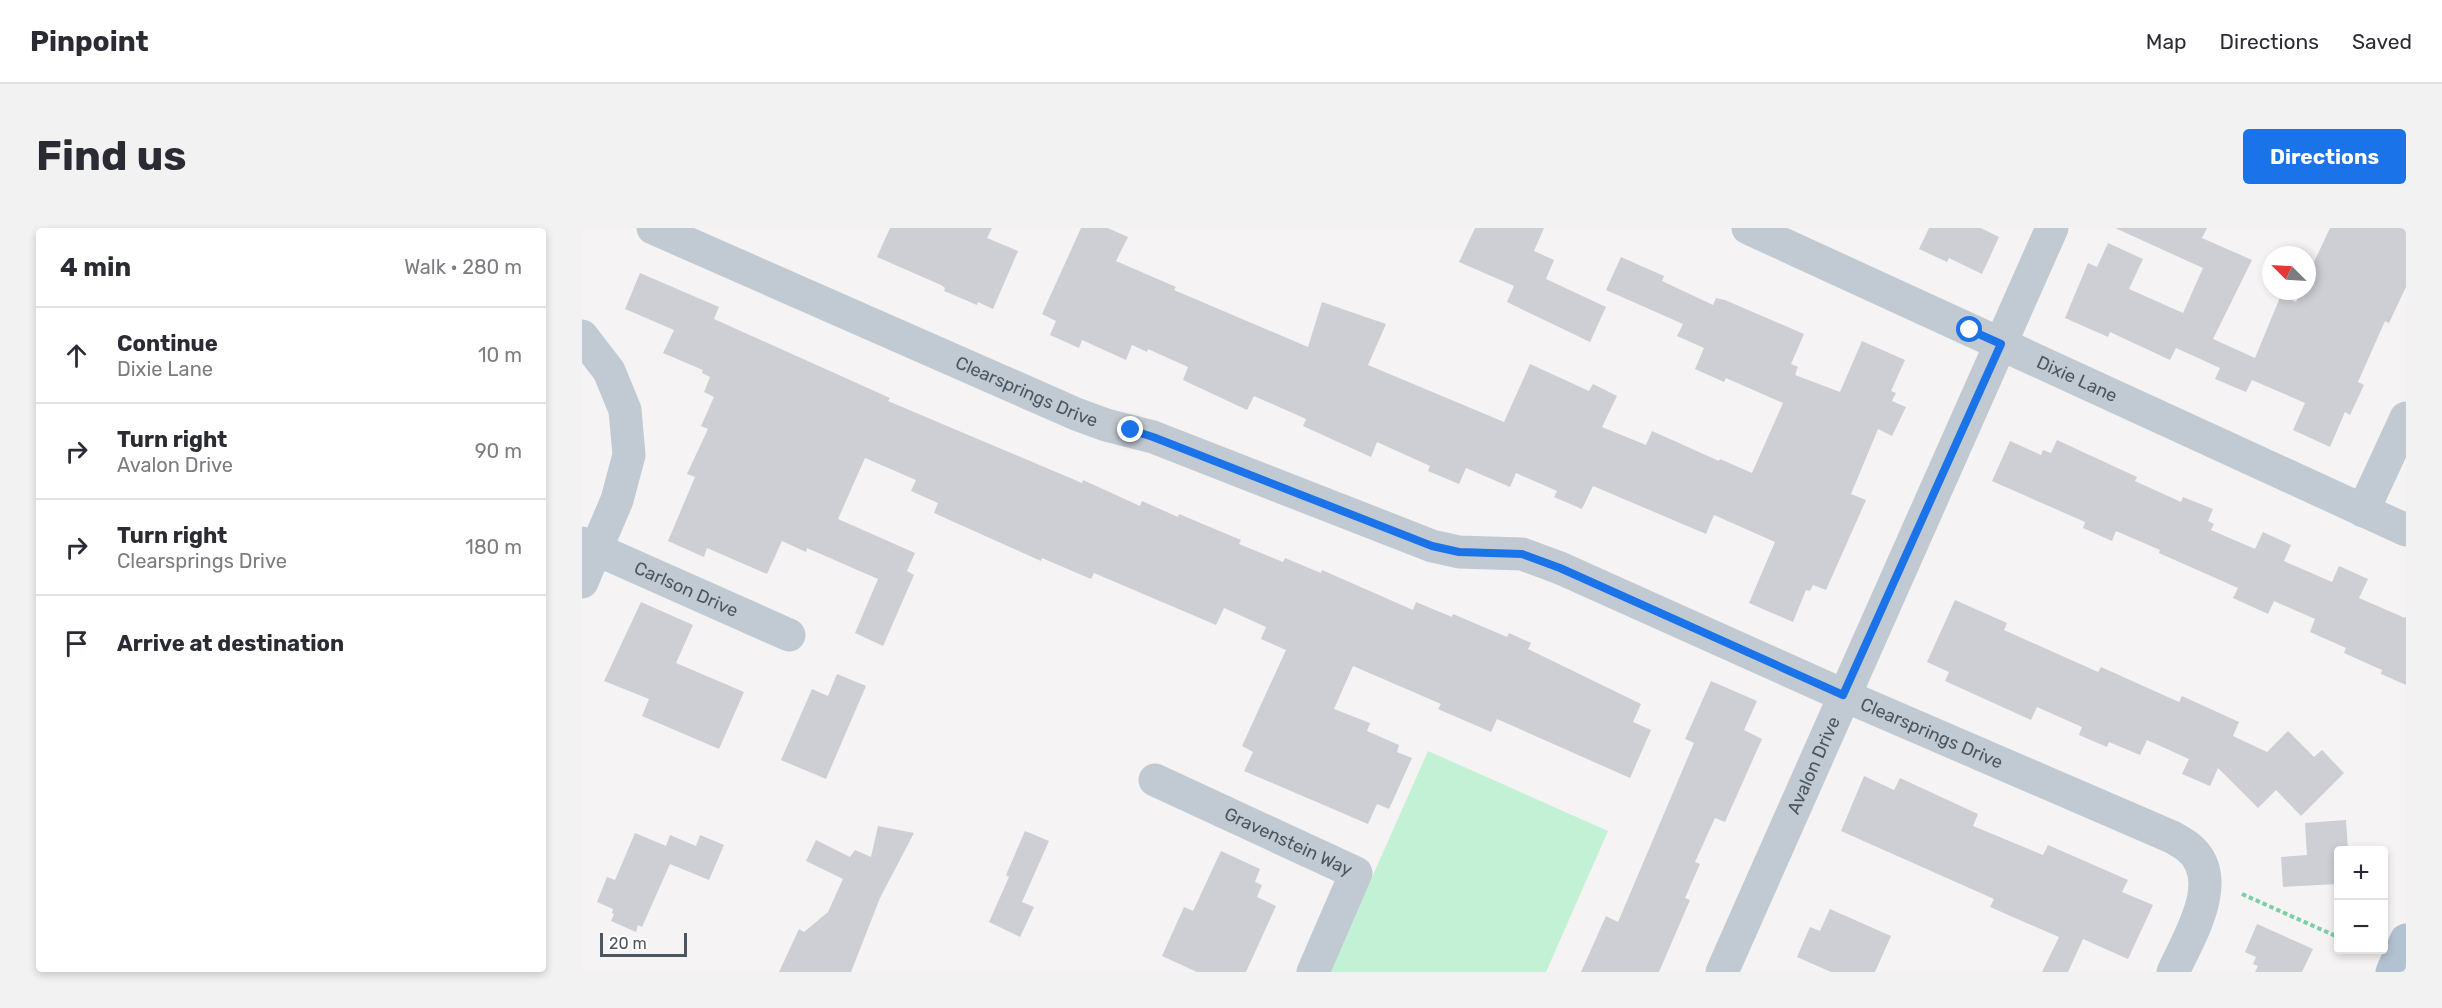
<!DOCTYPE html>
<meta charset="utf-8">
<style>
body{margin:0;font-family:Rubik,sans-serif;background:#f2f2f3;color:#2b2b33}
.controls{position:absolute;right:18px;bottom:18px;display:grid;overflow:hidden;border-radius:6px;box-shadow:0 3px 9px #0003}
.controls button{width:54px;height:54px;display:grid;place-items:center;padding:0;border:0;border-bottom:2px solid #e1e1e2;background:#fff;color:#2b2b33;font:30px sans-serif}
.compass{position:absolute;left:1680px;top:18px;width:54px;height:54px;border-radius:50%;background:#fff;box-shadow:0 3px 9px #0003;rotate:294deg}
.scale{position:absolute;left:18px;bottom:15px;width:87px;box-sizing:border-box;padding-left:6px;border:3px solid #4a5661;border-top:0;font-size:16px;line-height:21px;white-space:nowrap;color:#4a5661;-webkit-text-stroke:4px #fff;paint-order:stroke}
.stop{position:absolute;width:18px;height:18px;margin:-14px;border:4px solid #1a73e8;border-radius:50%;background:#fff}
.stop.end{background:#1a73e8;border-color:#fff;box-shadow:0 2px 6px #0008}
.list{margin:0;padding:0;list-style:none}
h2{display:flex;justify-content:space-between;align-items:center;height:78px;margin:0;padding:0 24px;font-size:26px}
h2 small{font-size:20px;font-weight:400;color:#7c7c81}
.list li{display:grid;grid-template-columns:39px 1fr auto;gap:18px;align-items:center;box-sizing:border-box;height:96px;padding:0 24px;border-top:2px solid #e1e1e2}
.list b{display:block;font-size:22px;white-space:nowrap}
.list p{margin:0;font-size:20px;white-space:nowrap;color:#7c7c81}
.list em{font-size:20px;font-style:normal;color:#7c7c81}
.icon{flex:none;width:33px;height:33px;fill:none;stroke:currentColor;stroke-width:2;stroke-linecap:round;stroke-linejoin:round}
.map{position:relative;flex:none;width:1824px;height:744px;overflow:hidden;border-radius:6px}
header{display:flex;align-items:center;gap:36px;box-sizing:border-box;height:84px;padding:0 30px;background:#fff;border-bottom:2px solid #e1e1e2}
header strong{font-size:28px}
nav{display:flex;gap:33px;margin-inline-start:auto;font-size:21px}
.intro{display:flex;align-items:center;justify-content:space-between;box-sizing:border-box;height:144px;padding:0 36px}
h1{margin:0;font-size:42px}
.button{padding:15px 27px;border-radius:6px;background:#1a73e8;color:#fff;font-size:21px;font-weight:700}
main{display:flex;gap:36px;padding:0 36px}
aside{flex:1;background:#fff;border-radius:6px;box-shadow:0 3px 9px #0003}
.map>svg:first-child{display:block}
.green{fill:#c3f1d5}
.building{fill:#cdcfd5}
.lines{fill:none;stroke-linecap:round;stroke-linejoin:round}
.path{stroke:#7ad0a6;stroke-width:4;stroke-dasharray:4.5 3;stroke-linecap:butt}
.minor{stroke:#c1cad2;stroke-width:33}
.major{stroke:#b3c2d1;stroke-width:33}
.route{stroke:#1a73e8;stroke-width:8}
.labels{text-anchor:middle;stroke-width:6;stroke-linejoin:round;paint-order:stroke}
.street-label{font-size:18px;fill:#4a5661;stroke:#fff}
</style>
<header>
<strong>Pinpoint</strong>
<nav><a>Map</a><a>Directions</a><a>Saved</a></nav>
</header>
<div class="intro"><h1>Find us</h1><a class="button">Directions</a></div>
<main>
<aside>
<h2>4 min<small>Walk · 280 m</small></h2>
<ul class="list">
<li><svg class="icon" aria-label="ahead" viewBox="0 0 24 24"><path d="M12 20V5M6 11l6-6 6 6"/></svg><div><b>Continue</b><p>Dixie Lane</p></div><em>10 m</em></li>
<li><svg class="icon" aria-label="right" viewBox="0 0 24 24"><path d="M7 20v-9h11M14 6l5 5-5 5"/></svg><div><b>Turn right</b><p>Avalon Drive</p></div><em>90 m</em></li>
<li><svg class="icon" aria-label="right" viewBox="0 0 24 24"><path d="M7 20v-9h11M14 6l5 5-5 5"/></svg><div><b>Turn right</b><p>Clearsprings Drive</p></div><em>180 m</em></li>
<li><svg class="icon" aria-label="arrive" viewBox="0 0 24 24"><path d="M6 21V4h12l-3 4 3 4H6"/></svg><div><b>Arrive at destination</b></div></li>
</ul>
</aside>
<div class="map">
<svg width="1824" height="744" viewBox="0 0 1824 744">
<rect width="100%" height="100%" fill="#f5f3f3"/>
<path class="green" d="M 846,523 L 1026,603 L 964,744 L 748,744 Z"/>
<path class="building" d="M 308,0 L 410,0 L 405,10 L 436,23 L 411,81 L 396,74 L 395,77 L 362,63 L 363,60 L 359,57 L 295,29 Z
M 499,0 L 526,0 L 546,9 L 534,33 L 594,59 L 592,62 L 726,119 L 740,74 L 804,96 L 786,137 L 922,194 L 948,136 L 1007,163 L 1011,156 L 1035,168 L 1020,199 L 1064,217 L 1070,203 L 1137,233 L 1138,231 L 1170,245 L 1201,175 L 1144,150 L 1142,154 L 1113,141 L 1122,120 L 1095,108 L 1101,96 L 1024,62 L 1039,29 L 1082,48 L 1080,53 L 1131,77 L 1134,70 L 1143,72 L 1222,106 L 1209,136 L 1216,139 L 1213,147 L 1258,164 L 1280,113 L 1323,132 L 1309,163 L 1314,165 L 1310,173 L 1324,179 L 1310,208 L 1296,201 L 1269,266 L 1284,272 L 1244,362 L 1231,357 L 1228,363 L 1224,362 L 1211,394 L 1167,375 L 1193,314 L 1132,287 L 1124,306 L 1011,258 L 1000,281 L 972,269 L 975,263 L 934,245 L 928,259 L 884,240 L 877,256 L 846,243 L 848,238 L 795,214 L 789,229 L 721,198 L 724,191 L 672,168 L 665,182 L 601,152 L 606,139 L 566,121 L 565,124 L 550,117 L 544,132 L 500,112 L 497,120 L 468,107 L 474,93 L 460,86 Z
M 893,0 L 962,0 L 952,23 L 972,32 L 964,51 L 1024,79 L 1008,114 L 925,74 L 932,58 L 877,34 Z
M 1347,0 L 1399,0 L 1417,9 L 1400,46 L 1367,30 L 1365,34 L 1337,21 Z
M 1533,0 L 1625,0 L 1620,10 L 1670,32 L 1631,111 L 1673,130 L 1699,67 L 1714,74 L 1719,63 L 1725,63 L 1725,49 L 1748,0 L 1824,0 L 1824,59 L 1807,95 L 1803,93 L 1776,154 L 1782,157 L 1768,187 L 1763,184 L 1748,219 L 1711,202 L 1723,175 L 1670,152 L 1664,164 L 1633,151 L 1638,140 L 1594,120 L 1588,132 L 1528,104 L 1526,109 L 1483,90 L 1506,35 L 1515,39 L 1526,15 L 1561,31 L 1547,61 L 1601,85 L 1621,40 Z
M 58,45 L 137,79 L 132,91 L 308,170 L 306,173 L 500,255 L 501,252 L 558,278 L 560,273 L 596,289 L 597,286 L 659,312 L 657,316 L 701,334 L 703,330 L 739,345 L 740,342 L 831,382 L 834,374 L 870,389 L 871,386 L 925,409 L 927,405 L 949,415 L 946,421 L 1059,476 L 1051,494 L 1069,502 L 1048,550 L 915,491 L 909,504 L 856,481 L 859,476 L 771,438 L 752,481 L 788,495 L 785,503 L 817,517 L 815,524 L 830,530 L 807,581 L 795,576 L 786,596 L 662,543 L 671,524 L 660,518 L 704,422 L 679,411 L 684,399 L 642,380 L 634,397 L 512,345 L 509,351 L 460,330 L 459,333 L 352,285 L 356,275 L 329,263 L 334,252 L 283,230 L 256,291 L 333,325 L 325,343 L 332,347 L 301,418 L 273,405 L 296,351 L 225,320 L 224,324 L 200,313 L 185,346 L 125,320 L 122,329 L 86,313 L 113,249 L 105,246 L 126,201 L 119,198 L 132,169 L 122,164 L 128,149 L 120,145 L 121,142 L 81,125 L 92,102 L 43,81 Z
M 1475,212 L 1555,249 L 1553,253 L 1599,274 L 1601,269 L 1631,281 L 1626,293 L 1632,296 L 1629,302 L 1673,321 L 1681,304 L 1709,317 L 1702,333 L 1750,354 L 1757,338 L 1786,351 L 1777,370 L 1823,390 L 1824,388 L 1824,457 L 1799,446 L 1800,442 L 1762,425 L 1764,420 L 1728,404 L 1733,391 L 1692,373 L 1686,386 L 1651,370 L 1656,360 L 1577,325 L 1578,322 L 1534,303 L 1530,313 L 1501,300 L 1503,294 L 1410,253 L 1428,213 L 1459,227 L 1461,222 L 1469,225 Z
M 1373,372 L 1425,395 L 1422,402 L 1516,444 L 1519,439 L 1597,474 L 1600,468 L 1657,494 L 1651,508 L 1685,524 L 1706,503 L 1732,529 L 1740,522 L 1762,545 L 1719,588 L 1694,562 L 1676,580 L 1636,540 L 1628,558 L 1600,546 L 1607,531 L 1565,512 L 1558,527 L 1527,514 L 1525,519 L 1497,507 L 1500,499 L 1455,479 L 1449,492 L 1363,453 L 1367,444 L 1345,434 Z
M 59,374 L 111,397 L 94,435 L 162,464 L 137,521 L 60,488 L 67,471 L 22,453 Z
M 255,446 L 284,458 L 244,551 L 199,532 L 230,461 L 246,468 Z
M 1129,453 L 1175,473 L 1162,502 L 1180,511 L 1143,594 L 1133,590 L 1113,634 L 1118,636 L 1103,670 L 1108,672 L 1077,744 L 999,744 L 1024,688 L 1036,694 L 1112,515 L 1103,511 Z
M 1282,548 L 1312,562 L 1318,550 L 1396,586 L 1391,598 L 1461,627 L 1466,617 L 1546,652 L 1540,664 L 1571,677 L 1546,731 L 1501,711 L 1486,744 L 1460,744 L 1477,709 L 1408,679 L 1412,671 L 1259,603 Z
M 1764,592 L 1766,622 L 1756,622 L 1756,656 L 1701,659 L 1699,629 L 1725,627 L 1723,595 Z
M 296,598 L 332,605 L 298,670 L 269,744 L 197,744 L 217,701 L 222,704 L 246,684 L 261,651 L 224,633 L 234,612 L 268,629 L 273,622 L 289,629 Z
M 443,603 L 467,613 L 440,674 L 452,679 L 438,709 L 407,694 L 427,649 L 424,647 Z
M 53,605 L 84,618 L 88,607 L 114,618 L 118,607 L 142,617 L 127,652 L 88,636 L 60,699 L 56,697 L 54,704 L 29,693 L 32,686 L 30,685 L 31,681 L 15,674 L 25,649 L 33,652 Z
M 639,623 L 678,641 L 673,654 L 680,657 L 675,669 L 694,678 L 664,744 L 615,744 L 580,728 L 602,679 L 611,683 Z
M 1248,681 L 1309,708 L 1293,744 L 1249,744 L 1215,729 L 1228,699 L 1238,703 Z
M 1675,696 L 1731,721 L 1720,744 L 1673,744 L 1676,738 L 1671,736 L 1674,729 L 1663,724 Z"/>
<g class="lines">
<path class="path" d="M 1660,666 L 1756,709"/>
<g class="minor">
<path id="s1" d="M 71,0 L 494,186 L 524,197 L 571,209 L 850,318 L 877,324 L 940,326 L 978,340 L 1261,467 L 1590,609 C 1595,612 1601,615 1606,619 C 1645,650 1607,709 1591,744"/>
<path id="s2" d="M 1166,0 L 1824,302"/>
<path d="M 0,108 L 27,143 L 43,182 L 47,227 L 35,272 L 0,354"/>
<path d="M 1781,283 L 1824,190"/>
<path id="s3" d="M 0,315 L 207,407"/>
<path id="s4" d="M 573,552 L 774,645 L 731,744"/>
<path id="s5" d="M 1140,744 L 1470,0"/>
</g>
<path class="major" d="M 1810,744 L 1824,712"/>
</g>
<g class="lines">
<path class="route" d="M 549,202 L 571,209 L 850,318 L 877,324 L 940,326 L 978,340 L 1261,467 L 1419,116 L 1388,102"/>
</g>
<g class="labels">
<g class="street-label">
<text dy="6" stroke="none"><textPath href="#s2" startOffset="362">Dixie Lane</textPath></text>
<text dy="6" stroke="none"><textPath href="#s1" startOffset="408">Clearsprings Drive</textPath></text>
<text dy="6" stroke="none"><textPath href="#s3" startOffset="114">Carlson Drive</textPath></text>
<text dy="6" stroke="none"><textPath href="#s1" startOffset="1380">Clearsprings Drive</textPath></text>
<text dy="6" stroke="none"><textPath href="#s5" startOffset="226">Avalon Drive</textPath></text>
<text dy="6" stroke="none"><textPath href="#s4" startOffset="147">Gravenstein Way</textPath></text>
</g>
</g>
</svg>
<div class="controls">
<button>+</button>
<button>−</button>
</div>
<svg class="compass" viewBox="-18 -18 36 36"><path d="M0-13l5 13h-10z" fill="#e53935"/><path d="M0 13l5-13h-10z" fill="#7c7c81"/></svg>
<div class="scale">20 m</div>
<div class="stop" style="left:1388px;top:102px"></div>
<div class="stop end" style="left:549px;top:202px"></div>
</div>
</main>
